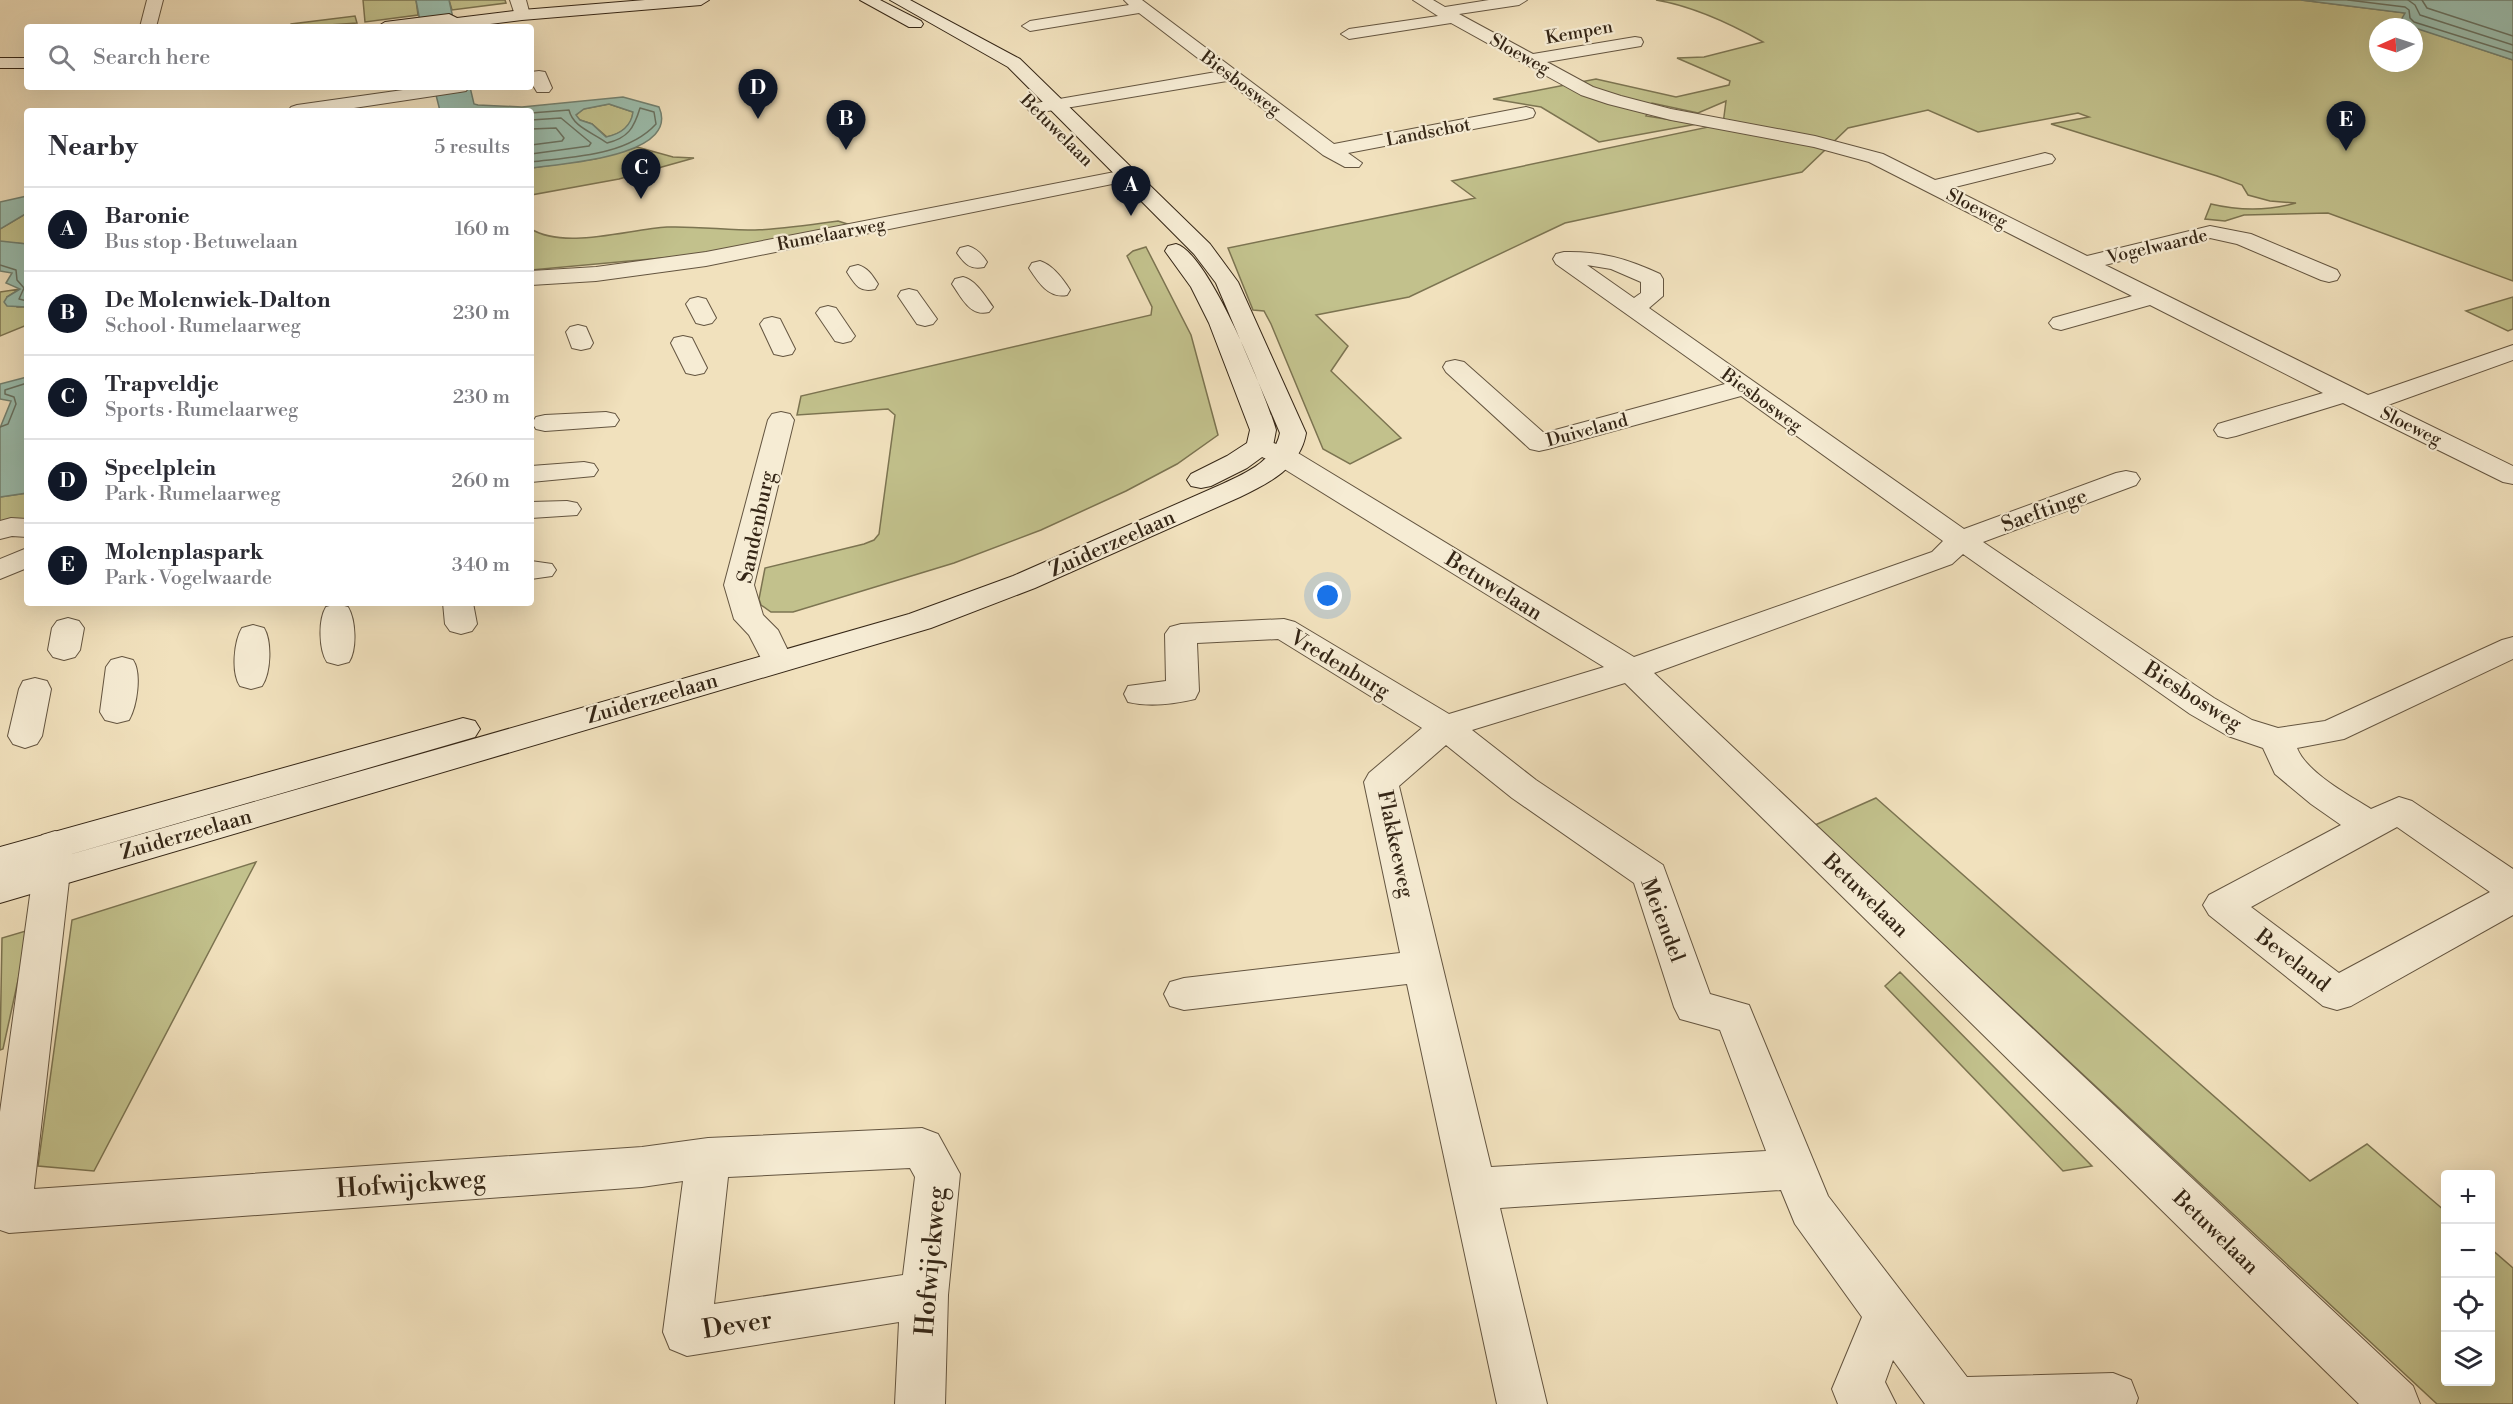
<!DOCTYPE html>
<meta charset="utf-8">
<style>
body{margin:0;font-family:"Libre Bodoni",serif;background:#f2f2f3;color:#2b2b33}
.controls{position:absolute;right:18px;bottom:18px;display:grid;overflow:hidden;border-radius:6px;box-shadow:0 6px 24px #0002}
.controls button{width:54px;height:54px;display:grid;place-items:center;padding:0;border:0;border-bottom:2px solid #e1e1e2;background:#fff;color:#2b2b33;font:30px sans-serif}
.compass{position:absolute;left:2369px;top:18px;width:54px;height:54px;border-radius:50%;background:#fff;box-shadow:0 6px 24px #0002;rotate:267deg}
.you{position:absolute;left:1328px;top:596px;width:21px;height:21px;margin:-15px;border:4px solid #fff;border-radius:50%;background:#1a73e8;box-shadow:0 0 0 9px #1a73e833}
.badge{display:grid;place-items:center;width:39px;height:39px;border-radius:50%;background:#111827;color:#fff;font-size:20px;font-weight:700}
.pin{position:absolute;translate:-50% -50px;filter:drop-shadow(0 2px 3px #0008)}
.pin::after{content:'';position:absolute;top:32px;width:21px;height:18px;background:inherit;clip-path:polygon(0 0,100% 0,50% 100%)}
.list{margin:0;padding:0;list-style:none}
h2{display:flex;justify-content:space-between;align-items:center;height:78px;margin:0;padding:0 24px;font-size:26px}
h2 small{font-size:20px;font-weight:400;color:#7c7c81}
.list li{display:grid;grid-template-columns:39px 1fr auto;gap:18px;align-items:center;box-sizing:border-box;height:84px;padding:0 24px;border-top:2px solid #e1e1e2}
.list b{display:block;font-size:22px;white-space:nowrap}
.list p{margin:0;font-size:20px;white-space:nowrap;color:#7c7c81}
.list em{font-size:20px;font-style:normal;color:#7c7c81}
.icon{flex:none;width:33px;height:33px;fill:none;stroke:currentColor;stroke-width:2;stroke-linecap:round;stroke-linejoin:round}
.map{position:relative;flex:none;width:2513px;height:1404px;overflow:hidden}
.search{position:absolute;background:#fff;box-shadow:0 6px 24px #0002;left:24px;top:24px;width:510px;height:66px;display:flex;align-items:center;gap:15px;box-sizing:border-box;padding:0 21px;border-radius:6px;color:#7c7c81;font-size:22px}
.panel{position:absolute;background:#fff;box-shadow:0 6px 24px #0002;left:24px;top:108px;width:510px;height:498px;border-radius:6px}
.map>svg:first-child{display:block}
.green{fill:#c2c18c;stroke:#7c7451;stroke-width:1.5}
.water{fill:#9bbeae;stroke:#728171;stroke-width:1.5;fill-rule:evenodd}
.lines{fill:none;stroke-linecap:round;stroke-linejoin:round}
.shore{stroke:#687262;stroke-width:1.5}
.street-casing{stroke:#645540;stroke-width:2}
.secondary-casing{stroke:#352616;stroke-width:2}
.street{fill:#f6ecd4;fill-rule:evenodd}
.secondary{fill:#f6ecd4;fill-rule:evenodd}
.labels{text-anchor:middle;stroke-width:4.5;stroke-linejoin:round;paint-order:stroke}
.far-street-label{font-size:18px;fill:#352616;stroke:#f6ecd4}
.street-label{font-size:21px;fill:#352616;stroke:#f6ecd4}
.near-street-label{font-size:26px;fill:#352616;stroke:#f6ecd4}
</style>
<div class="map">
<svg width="2513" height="1404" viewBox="0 0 2513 1404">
<rect width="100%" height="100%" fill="#f1e1bd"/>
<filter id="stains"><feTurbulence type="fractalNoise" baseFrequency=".00333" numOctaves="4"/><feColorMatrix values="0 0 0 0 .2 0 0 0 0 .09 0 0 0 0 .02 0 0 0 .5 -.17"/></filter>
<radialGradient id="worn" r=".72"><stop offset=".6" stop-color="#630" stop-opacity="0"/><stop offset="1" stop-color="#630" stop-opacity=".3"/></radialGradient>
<path class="green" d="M 363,0 L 416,0 L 418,15 L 365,22 Z
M 449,0 L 505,0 L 506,3 L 452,10 Z
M 1656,0 L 2301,0 L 2406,13 L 2409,26 L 2414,27 L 2378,27 L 2378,63 L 2414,63 L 2414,27 L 2513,60 L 2513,281 L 2328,213 L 2244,215 L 2225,221 L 2205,219 L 2211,204 C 2240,211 2268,211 2296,203 L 2270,201 L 2248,195 L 2242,185 L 2217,176 L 2051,124 L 2089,117 L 2078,113 L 1978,132 L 1928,110 L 1848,128 L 1802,172 L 1565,223 L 1409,297 L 1316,315 L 1348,346 L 1331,371 L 1401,438 L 1350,464 L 1323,449 L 1271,324 L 1264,311 L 1253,310 L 1228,248 L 1475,198 L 1452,181 L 1723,124 L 1726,101 L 1698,113 L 1652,103 L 1646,116 L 1697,124 L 1599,142 L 1541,107 L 1493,99 L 1596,79 L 1676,97 L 1729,85 L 1730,81 L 1677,58 L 1704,57 L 1763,42 C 1731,24 1692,6 1656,0 Z
M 355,16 L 357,23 L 329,25 L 328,27 L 290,27 L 291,24 Z
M 609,104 L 633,112 C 632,127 620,134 607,137 L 592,124 L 580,120 L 575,116 L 583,109 Z
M 637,147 L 673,157 L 694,158 L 619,179 L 531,195 L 531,168 L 595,159 Z
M 27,213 L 27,244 L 0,242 L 0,229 Z
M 838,221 L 857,227 L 684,256 L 531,270 L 531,229 C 565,250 629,229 667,227 C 697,226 726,230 755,230 C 783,229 810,225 838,221 Z
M 1146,247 L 1191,335 L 1218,435 L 1177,464 L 1126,491 L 1041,530 L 954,563 L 793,612 L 771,612 L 761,605 L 759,599 L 765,568 L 864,544 L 874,540 L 879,534 L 895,415 L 888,409 L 797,415 L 801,396 L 1151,315 L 1152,307 L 1127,256 L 1133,251 Z
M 20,289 L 7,297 L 17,307 L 27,307 L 27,325 L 0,336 L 0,292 Z
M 2513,297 L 2513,329 L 2508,331 L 2466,311 Z
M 27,493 L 27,525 L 0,527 L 0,497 Z
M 1876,798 L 2310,1181 L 2367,1144 L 2445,1211 L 2446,1382 L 2490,1382 L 2491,1249 L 2513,1268 L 2513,1404 L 2437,1404 L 1815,825 Z
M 256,862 L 94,1171 L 38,1166 L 72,920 Z
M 29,930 L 3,1049 L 0,1050 L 2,938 Z
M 1900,972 L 2092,1166 L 2063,1171 L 1885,986 Z"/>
<path class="water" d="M 416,0 L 449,0 L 455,27 L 421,27 Z
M 2301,0 L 2513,0 L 2513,60 L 2409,26 L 2401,20 L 2405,13 Z
M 434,87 L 470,87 L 474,104 L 478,105 L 522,107 L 623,97 L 659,107 C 681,157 560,164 531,168 L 531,111 L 440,111 ZM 609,104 L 633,112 C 631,127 620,134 606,137 L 592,124 L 580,120 L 576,115 L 584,109 Z
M 27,196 L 27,213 L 0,229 L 0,202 Z
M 0,241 L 27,244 L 27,307 L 7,306 L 4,302 L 7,297 L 20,289 L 6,283 L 12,273 L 0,271 Z
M 27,377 L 27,493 L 0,497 L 0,428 L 11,401 L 0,399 L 0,384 Z"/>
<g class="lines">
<path class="shore" d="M 2348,0 L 2405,7 L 2409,10 L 2410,18 L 2414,22 L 2513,53
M 2408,0 L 2415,5 L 2420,15 L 2513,45
M 2422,0 L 2427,8 L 2513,36
M 531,113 L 569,110 C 573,127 592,132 607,143 C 628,138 634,128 640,108 L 654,112 L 656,124 C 627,156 571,157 531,162
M 531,120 L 561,118 L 591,143 L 589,146 L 531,154
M 531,129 L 556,128 L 564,138 L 562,141 L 531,145
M 0,265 L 16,270 L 17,280 L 24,288 L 19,299 L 27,301
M 0,427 L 8,424 L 16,404 L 14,397 L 5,394 L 5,390 L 27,383"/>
<defs>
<path id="street" d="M 147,0 L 163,0 L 156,27 L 140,27 Z
M 510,0 L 526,0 L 530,15 L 528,18 L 516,18 Z
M 1124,0 L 1142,0 L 1334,144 L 1526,107 L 1533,109 L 1535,113 L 1533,117 L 1526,119 L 1348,153 L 1362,163 L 1359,167 L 1345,167 L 1323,155 L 1227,81 L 1036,113 L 1030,112 L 1027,108 L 1030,104 L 1036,103 L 1216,72 L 1139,13 L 1030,31 L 1022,26 L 1030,21 L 1129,5 Z
M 1413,0 L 1433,0 L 1445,7 L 1489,0 L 1527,0 L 1519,5 L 1459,14 L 1533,54 L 1635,37 L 1641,38 L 1643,42 L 1641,46 L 1547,62 L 1593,87 L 1621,96 L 1671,109 L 1815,136 L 1883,154 L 1935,180 L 2045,153 L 2052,155 L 2055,159 L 2052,163 L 1951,188 L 2087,256 L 2210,226 L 2251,234 L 2337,270 L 2340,275 L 2337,280 L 2329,282 L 2321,280 L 2237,244 L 2210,238 L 2105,265 L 2368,395 L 2513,345 L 2513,360 L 2388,405 L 2513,466 L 2513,484 L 2503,482 L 2343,403 L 2236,436 L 2227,438 L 2218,436 L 2214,430 L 2218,424 L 2323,393 L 2150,305 L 2061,330 L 2053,328 L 2049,323 L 2053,318 L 2132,296 L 1869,162 L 1814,147 L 1671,120 L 1608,104 L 1581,95 L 1451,23 L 1349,39 L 1341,34 L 1349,29 L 1438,16 Z
M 539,71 L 545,72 L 552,88 L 549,92 L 537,92 L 531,82 L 531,72 Z
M 424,87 L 469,87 L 466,91 L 460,92 L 334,111 L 288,111 L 291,107 L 297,105 Z
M 1130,169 L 1137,171 L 1140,175 L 1137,179 L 706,266 L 596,281 L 531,285 L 531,271 L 596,267 L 706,252 Z
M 968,246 C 977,249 982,254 987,262 L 984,267 C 970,270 965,264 957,253 L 960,248 Z
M 1564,252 C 1600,251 1628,259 1660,274 L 1663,279 L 1663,296 L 1649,308 L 1964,529 L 2116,473 L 2126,471 L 2136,473 L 2140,479 L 2136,485 L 1983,542 L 2214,698 L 2252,720 L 2278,728 L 2325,721 L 2502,640 L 2513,637 L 2513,659 L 2344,739 L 2297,748 C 2307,773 2349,795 2371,809 L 2399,797 L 2412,801 L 2513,869 L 2513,915 L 2351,1006 L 2337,1010 L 2323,1006 L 2209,915 L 2203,905 L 2209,895 L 2341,825 L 2311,804 L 2275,774 L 2263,748 L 2228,736 L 2190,714 L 1963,554 L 1952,564 L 1654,673 L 2413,1386 L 2420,1404 L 2359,1404 L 1625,683 L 1472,730 L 1536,780 L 1663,865 L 1710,994 L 1749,1005 L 1828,1196 L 1967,1377 L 2113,1373 L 2131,1380 L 2138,1398 L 2136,1404 L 1925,1404 L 1893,1360 L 1885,1382 L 1896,1404 L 1838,1404 L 1832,1389 L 1862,1317 L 1795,1224 L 1781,1190 L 1500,1208 L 1547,1404 L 1497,1404 L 1407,984 L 1184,1010 L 1170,1006 L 1164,994 L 1170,982 L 1184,978 L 1400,953 L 1364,782 L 1369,773 L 1422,728 L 1278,639 L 1197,643 L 1199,691 L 1195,699 C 1174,704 1149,707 1128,702 L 1124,694 L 1128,686 L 1166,681 L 1165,634 L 1170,627 L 1181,624 L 1284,619 L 1295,622 L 1449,714 L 1604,667 L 1273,462 L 1251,452 L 1247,446 L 1251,440 L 1260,438 L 1293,450 L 1634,657 L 1932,552 L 1943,541 L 1741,396 L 1548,449 L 1539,451 L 1530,449 L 1446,372 L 1443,367 L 1446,362 L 1455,360 L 1464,362 L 1544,433 L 1725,384 L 1556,264 L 1553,259 L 1556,254 ZM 1587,265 L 1611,269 L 1641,282 L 1641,293 L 1634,298 ZM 1446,745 L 1512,798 L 1634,883 L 1674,1007 L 1680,1019 L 1720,1030 L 1766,1151 L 1491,1167 L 1399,786 ZM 2397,827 L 2490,892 L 2339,973 L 2251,907 Z
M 1040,261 C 1053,265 1063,279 1070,290 L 1067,295 C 1049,299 1038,282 1029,268 L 1032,263 Z
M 858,265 C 868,268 872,275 878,284 L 875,289 C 859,293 855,284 847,272 L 850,267 Z
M 963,277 C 976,280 985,296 993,307 L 989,312 C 970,317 962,298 952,284 L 955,279 Z
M 909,289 L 917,291 L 937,319 L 933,324 L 925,326 L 917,324 L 898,296 L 901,291 Z
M 698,297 L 706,299 L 716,318 L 712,323 L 704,325 L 696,323 L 686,304 L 690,299 Z
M 828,306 L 836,308 L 855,336 L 851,341 L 843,343 L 835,341 L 816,313 L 820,308 Z
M 772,317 L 780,319 L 795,349 L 792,354 L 783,356 L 774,354 L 760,324 L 764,319 Z
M 578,325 L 586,327 L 593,343 L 590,348 L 581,350 L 572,348 L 566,332 L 570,327 Z
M 683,336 L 692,338 L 707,368 L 704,373 L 695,375 L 686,373 L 671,343 L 674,338 Z
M 606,412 L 615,414 L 619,420 L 615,426 L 545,431 L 536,429 L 532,423 L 536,417 L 545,415 Z
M 781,412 L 790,414 L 794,420 L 754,585 L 763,615 L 778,630 L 793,661 L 788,668 L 777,671 L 766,668 L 749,635 L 734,619 L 724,585 L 768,420 L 772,414 Z
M 584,462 L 594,464 L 598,470 L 594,476 L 531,482 L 531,466 Z
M 567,501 L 577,503 L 581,509 L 577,515 L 531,518 L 531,502 Z
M 11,518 L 27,519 L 27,537 L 12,536 L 0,539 L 0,521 Z
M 27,548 L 27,568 L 0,579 L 0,559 Z
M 531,561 L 552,564 L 556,570 L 552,576 L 531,579 Z
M 443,603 L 473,603 L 477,624 L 472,631 L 461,634 L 450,631 L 445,624 Z
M 337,604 L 348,607 C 356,620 357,650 349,662 L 338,665 L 327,662 C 319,650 318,620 326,607 Z
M 68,618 L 79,621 L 84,628 L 80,650 L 75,657 L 64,660 L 53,657 L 48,650 L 52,628 L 57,621 Z
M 253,625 L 264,628 C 272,641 271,673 262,686 L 251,689 L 240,686 C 231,673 234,641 242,628 Z
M 122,657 L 133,660 C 142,673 137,706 129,720 L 117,723 L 105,720 L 100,712 L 106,667 L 111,660 Z
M 35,678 L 47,681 L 51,689 L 42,736 L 37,744 L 25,748 L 13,744 L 8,736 L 19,689 L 23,681 Z
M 55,831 L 68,835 L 73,845 L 34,1189 L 642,1147 L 708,1138 L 922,1128 L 938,1134 L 960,1174 L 948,1295 L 945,1404 L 895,1404 L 899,1322 L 687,1356 L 670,1349 L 663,1332 L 683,1181 L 642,1187 L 9,1233 L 0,1230 L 0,1112 L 37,845 L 42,835 ZM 910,1168 L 915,1177 L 903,1275 L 714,1304 L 728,1177 Z"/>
<path id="secondary" d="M 645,0 L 709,0 L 701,5 L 522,20 L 466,27 L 377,27 L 385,22 L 449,14 L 457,18 L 522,10 Z
M 860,0 L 880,0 L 921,21 L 923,24 L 921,27 L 909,27 Z
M 890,0 L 910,0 L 1020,59 L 1210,244 L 1238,282 L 1306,433 C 1300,468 1269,483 1240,497 L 1035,588 L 931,628 L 0,903 L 0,847 L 463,718 L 475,721 L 480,729 L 475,737 L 58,858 L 909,614 L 1013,576 L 1220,485 C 1245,473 1274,462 1280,433 L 1216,283 L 1194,254 L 1008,67 Z
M 0,58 L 27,58 L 27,68 L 0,68 Z
M 1176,244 C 1209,253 1266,396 1276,430 L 1273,446 L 1269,452 L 1247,468 L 1211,486 L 1201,488 L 1191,486 L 1187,480 L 1191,474 L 1227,456 L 1247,443 L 1250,430 L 1209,323 L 1191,287 L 1165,251 L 1168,246 Z"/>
</defs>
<use href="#street" class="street-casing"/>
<use href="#secondary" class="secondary-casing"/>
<use href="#street" class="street"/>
<use href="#secondary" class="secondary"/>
</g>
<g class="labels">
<g class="far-street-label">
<text transform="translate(1579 32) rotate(-10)" y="6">Kempen</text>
<text transform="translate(1520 54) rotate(29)" y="6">Sloeweg</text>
<text transform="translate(1241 83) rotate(37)" y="6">Biesbosweg</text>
<text transform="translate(1057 130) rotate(45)" y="6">Betuwelaan</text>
<text transform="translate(1428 132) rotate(-11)" y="6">Landschot</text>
<text transform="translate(1977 208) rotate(27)" y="6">Sloeweg</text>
<text transform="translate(831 234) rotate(-11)" y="6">Rumelaarweg</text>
<text transform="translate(2157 246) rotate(-13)" y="6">Vogelwaarde</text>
<text transform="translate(1762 400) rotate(36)" y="6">Biesbosweg</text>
<text transform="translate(2411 426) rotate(26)" y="6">Sloeweg</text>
<text transform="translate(1587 430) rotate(-15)" y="6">Duiveland</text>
</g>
<g class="street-label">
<text transform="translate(2044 510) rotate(-20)" y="7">Saeftinge</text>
<text transform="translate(756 527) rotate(-78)" y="7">Sandenburg</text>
<text transform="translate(1112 543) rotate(-24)" y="7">Zuiderzeelaan</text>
<text transform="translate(1494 586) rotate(32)" y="7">Betuwelaan</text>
<text transform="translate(1340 664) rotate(31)" y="7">Vredenburg</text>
<text transform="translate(2193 696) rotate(32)" y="7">Biesbosweg</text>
<text transform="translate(652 698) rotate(-16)" y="7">Zuiderzeelaan</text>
<text transform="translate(186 834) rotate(-16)" y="7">Zuiderzeelaan</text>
<text transform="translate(1396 844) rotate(78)" y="7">Flakkeeweg</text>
<text transform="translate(1866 895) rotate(44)" y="7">Betuwelaan</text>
<text transform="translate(1663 920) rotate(69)" y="7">Meiendel</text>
<text transform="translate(2293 960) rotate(38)" y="7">Beveland</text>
<text transform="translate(2216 1232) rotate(44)" y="7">Betuwelaan</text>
</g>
<g class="near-street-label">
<text transform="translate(411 1183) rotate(-4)" y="9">Hofwijckweg</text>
<text transform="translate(930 1261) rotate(-85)" y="9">Hofwijckweg</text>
<text transform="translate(737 1324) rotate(-9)" y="9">Dever</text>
</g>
</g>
<rect width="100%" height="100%" filter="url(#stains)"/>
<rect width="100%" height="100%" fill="url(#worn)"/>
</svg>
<div class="controls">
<button>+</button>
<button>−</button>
<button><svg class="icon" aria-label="locate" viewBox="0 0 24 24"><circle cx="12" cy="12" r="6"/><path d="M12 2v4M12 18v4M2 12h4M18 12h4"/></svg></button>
<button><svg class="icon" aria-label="layers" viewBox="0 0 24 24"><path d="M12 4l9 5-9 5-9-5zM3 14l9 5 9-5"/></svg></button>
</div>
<svg class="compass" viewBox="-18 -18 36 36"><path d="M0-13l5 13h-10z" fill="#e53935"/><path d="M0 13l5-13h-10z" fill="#7c7c81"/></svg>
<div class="you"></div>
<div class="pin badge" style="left:1131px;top:216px">A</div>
<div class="pin badge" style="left:846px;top:150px">B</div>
<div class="pin badge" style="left:641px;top:199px">C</div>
<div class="pin badge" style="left:758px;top:119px">D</div>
<div class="pin badge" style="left:2346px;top:151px">E</div>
<div class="search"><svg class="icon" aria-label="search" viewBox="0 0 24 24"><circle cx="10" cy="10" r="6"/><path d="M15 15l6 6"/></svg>Search here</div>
<section class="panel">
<h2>Nearby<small>5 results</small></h2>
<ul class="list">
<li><span class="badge">A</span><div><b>Baronie</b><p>Bus stop · Betuwelaan</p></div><em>160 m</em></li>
<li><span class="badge">B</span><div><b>De Molenwiek-Dalton</b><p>School · Rumelaarweg</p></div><em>230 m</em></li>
<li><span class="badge">C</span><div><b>Trapveldje</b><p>Sports · Rumelaarweg</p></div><em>230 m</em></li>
<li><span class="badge">D</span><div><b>Speelplein</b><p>Park · Rumelaarweg</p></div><em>260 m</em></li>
<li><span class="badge">E</span><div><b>Molenplaspark</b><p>Park · Vogelwaarde</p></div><em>340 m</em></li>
</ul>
</section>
</div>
